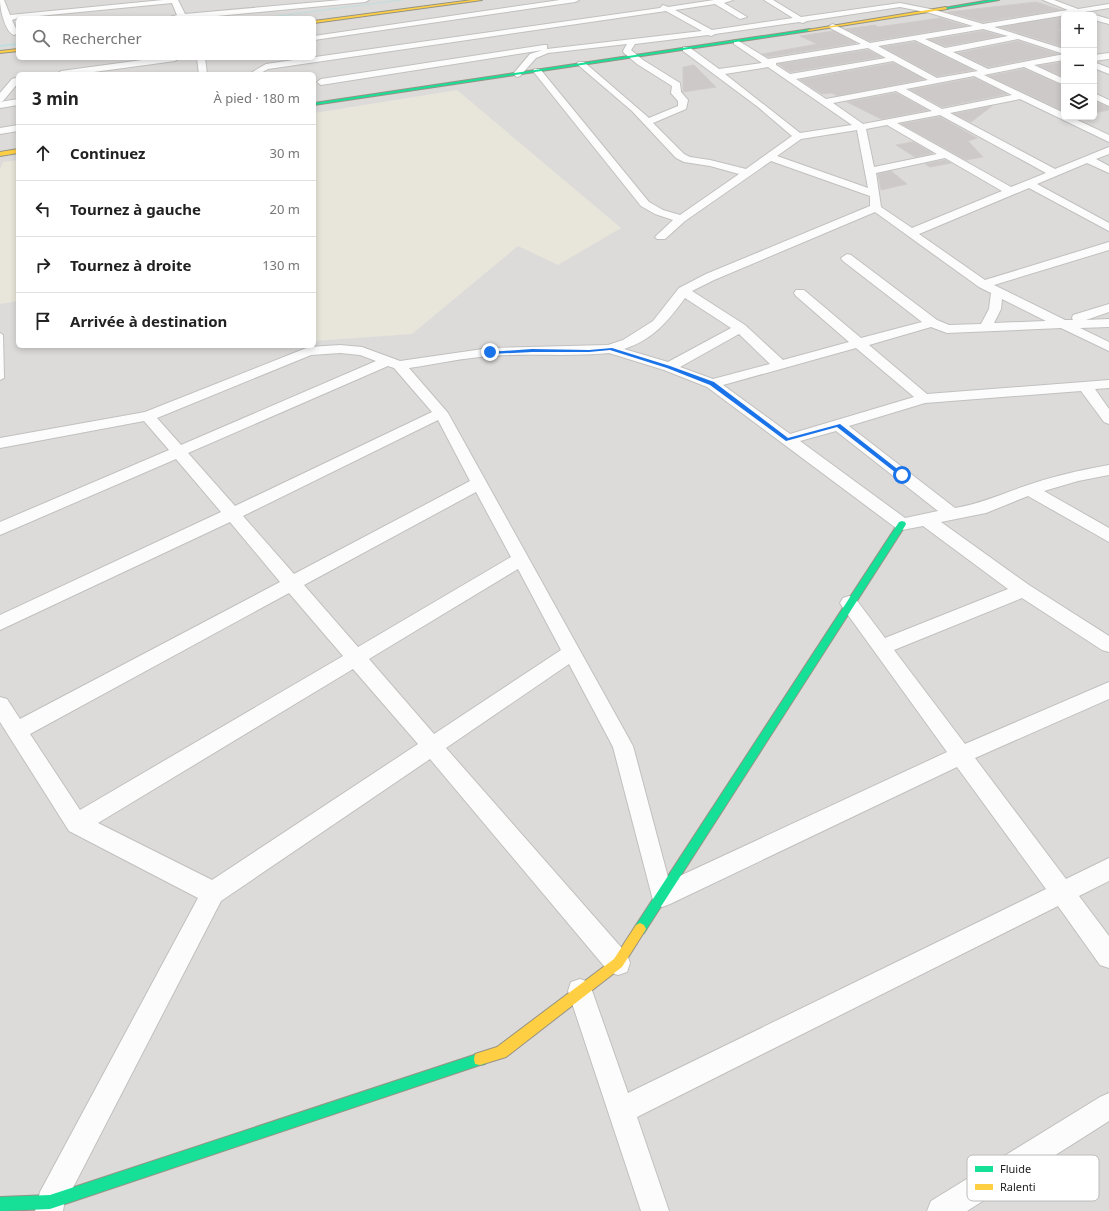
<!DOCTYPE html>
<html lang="fr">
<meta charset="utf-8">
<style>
body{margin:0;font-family:"Noto Sans",sans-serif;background:#f6f6f6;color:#222}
.controls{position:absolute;right:12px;top:12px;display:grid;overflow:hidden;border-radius:6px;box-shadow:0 2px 6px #0003}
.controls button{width:36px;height:36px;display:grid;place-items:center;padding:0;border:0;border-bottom:1px solid #e0e0e0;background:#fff;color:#222;font:20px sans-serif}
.stop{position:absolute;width:12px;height:12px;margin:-9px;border:3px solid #1a73e8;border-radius:50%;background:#fff}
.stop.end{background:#1a73e8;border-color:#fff;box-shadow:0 1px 4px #0008}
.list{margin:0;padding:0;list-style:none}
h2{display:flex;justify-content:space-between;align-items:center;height:52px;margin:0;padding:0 16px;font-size:17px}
h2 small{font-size:13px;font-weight:400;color:#767676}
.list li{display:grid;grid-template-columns:26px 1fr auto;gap:12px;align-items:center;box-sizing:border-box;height:56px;padding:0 16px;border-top:1px solid #e0e0e0}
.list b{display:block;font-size:15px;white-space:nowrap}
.list em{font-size:13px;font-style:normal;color:#767676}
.icon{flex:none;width:22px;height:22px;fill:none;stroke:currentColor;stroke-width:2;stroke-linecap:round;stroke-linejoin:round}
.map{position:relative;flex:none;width:1109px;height:1211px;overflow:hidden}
.search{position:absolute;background:#fff;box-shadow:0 2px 6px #0003;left:16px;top:16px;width:300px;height:44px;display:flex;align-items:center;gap:10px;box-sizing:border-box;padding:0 14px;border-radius:6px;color:#767676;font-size:15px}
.panel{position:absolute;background:#fff;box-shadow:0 2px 6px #0003;left:16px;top:72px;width:300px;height:276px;border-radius:6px}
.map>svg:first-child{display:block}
.residential{fill:#dddbda;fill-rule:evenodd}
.religious{fill:#dcdbda}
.farmland{fill:#e8e5da}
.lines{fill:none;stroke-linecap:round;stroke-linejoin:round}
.stream{fill:#c0dedd;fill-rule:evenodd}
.building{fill:#ccc9c8;stroke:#d0ccca}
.lane-casing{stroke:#c1c0bf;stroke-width:2}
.street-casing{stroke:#c1c0bf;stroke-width:2}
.fast-casing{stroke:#969383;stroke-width:2}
.slow-casing{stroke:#969383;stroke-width:2}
.lane{fill:#fcfcfc;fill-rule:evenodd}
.street{fill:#fcfcfc;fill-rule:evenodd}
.fast{fill:#16e098;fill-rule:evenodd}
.slow{fill:#ffcf43;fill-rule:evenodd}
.route{fill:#1a73e8}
.key{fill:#fff;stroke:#bcbcbc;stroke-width:1}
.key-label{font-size:11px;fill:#202020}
</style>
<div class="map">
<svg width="1109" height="1211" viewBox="0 0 1109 1211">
<rect width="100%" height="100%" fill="#edebe9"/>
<path class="residential" d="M 0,0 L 1109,0 L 1109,1211 L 0,1211 ZM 1064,15 L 1094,15 L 1094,117 L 1064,117 ZM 18,18 L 314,18 L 314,58 L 18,58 ZM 18,74 L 314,74 L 314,346 L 18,346 Z"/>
<path class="religious" d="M 1018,100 L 1044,114 L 977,127 L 952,113 Z"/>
<path class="farmland" d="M 457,90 L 621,228 L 558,265 L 518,246 L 412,334 L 314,341 L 314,113 Z
M 18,160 L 18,301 L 0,304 L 0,169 L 3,162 Z"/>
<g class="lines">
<path class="stream" d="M 397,0 L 405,0 L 267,18 L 259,18 Z
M 18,43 L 18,45 L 0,47 L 0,45 Z"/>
</g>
<path class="building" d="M 1036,2 L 1061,10 L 983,22 L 948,12 Z
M 1064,17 L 1064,29 L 1057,30 L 1064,32 L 1064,47 L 1000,27 Z
M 940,18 L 966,26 L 870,41 L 846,29 L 875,25 L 878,27 Z
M 833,31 L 856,43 L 768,57 L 762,54 L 817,44 L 800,36 Z
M 983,31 L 1001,36 L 945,46 L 930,40 Z
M 1018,41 L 1058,54 L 988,67 L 958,53 Z
M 915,42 L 973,70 L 937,76 L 883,47 Z
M 868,50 L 882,57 L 790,72 L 778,64 Z
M 1064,62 L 1064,77 L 1039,66 Z
M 893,63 L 924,79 L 837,96 L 832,93 L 822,94 L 800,80 Z
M 694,65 L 716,87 L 683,92 L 683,67 Z
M 1024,69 L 1064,86 L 1064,109 L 1061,110 L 989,76 Z
M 974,78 L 1007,94 L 942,107 L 910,90 Z
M 896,93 L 928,110 L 881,119 L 847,102 Z
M 1094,101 L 1109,107 L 1109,110 L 1094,113 Z
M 992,106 L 971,122 L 954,114 Z
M 940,117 L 977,138 L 968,141 L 983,157 L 966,160 L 901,124 Z
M 913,142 L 933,153 L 915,157 L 896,145 Z
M 945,160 L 951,163 L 930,167 L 925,164 Z
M 891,171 L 907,184 L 881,190 L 878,174 Z"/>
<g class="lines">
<defs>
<path id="lane" d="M 0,333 L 3,335 L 4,378 L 0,380 Z"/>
<path id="street" d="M 0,0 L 4,0 L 10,15 L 163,0 L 178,0 L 185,14 L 341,0 L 369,0 L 365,2 L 196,18 L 167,18 L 177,15 L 172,3 L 18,18 L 12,20 L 18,33 L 14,35 C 5,32 0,9 0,0 Z
M 560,0 L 579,0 L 575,2 L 314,40 L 314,36 Z
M 714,0 L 733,0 L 724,3 L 747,17 L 740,19 L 715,4 L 675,10 L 712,30 L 793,18 L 764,0 L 773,0 L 801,17 L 900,3 L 935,10 L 983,24 L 1068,10 L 1043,0 L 1054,0 L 1078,9 L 1109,4 L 1109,8 L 994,27 L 1064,49 L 1064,60 L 1034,65 L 1064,79 L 1064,85 L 1024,67 L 984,75 L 1064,113 L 1064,117 L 1071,117 L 1109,135 L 1109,142 L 1020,99 L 950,113 L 1055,169 L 1109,147 L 1109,154 L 1096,159 L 1109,166 L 1109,173 L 1087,163 L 1037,184 L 1109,223 L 1109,231 L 1029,188 L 919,234 L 985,280 L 1109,242 L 1109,250 L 994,285 L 1065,320 L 1073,320 L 1072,318 L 1073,315 L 1109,304 L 1109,312 L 1086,320 L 1109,319 L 1109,327 L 1080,328 L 1109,342 L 1109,351 L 1061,328 L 947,333 L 931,327 L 869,345 L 927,394 L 1109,380 L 1109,388 L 1095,389 L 1109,409 L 1109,424 L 1104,422 L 1081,391 L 925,403 L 849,426 L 955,508 C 979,504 1000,495 1022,487 C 1050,477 1080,470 1109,465 L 1109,475 L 1078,481 L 1044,491 L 1109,528 L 1109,542 L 1028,496 L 986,513 L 941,522 L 1029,585 L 1109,636 L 1109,652 L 1102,650 L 1022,598 L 894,650 L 965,744 L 1109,682 L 1109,699 L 975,758 L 1066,879 L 1109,858 L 1109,881 L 1079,896 L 1109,936 L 1109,968 L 1100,965 L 1058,906 L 637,1117 L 669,1211 L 641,1211 L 568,991 L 571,982 L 580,979 L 589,982 L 628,1093 L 1046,889 L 957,767 L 670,904 L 662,907 L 654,904 L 613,747 L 569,664 L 446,748 L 627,954 L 630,963 L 627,972 L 618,975 L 609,972 L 430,759 L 221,901 L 64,1205 L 63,1211 L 35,1211 L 40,1192 L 198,898 L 69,831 L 0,722 L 0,697 L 7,699 L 20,719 L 280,582 L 230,522 L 0,630 L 0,615 L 221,512 L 176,459 L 0,535 L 0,522 L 169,450 L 144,421 L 0,448 L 0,438 L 145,412 L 309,347 L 340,345 L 362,347 L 400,361 L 490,348 L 608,345 L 623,340 L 653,321 L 679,288 L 706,274 L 870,206 L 870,196 L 771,161 L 685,221 L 665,239 L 657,239 L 655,237 L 657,235 L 673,220 L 655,214 L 641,206 L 533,71 L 534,69 L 540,69 L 649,202 L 663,210 L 680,215 L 739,174 L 710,166 L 684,162 L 676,158 L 632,111 L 577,64 L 578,62 L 584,62 L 649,118 L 678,106 L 678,101 L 671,93 L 672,86 L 637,64 L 624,53 L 623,51 L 627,44 L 548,53 L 536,58 L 520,76 L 517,77 L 513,74 L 530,54 L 543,50 L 321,85 L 317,82 L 321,79 L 544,45 L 547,45 L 547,49 L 702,31 L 666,11 L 268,69 L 259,74 L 249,74 L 266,64 L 660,8 L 663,5 L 668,7 ZM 900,7 L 930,13 L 973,26 L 870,43 L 833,24 L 829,26 L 830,28 L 861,44 L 768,59 L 737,40 L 734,40 L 734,44 L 762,63 L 719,69 L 689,47 L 683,47 L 683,51 L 758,107 L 792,136 L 746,169 L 710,160 L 690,157 L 684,154 L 653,123 L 686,109 L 688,100 L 681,92 L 680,83 L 643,60 L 631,50 L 635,44 L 708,35 L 711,36 L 715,34 L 799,22 L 803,23 L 807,21 ZM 983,29 L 1008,36 L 945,48 L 925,39 ZM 1018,39 L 1064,54 L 988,69 L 953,52 ZM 915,40 L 978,71 L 937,78 L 878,46 ZM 868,48 L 886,58 L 790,74 L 776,65 L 776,63 ZM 893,61 L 928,80 L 826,99 L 796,79 ZM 768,67 L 852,125 L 800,133 L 725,74 ZM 974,76 L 1012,95 L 942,109 L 906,89 ZM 896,91 L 932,111 L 863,124 L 833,103 ZM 940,115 L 1046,173 L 1011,187 L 897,123 ZM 887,125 L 937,154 L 874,167 L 866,129 ZM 857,130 L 868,188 L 777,156 L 801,139 ZM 945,158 L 1002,191 L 912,228 L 881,207 L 876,173 ZM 875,212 L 979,287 L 991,293 L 989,309 L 981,324 L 949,325 L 937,320 L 851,255 L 847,254 L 841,258 L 843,261 L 922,322 L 861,338 L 804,290 L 796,290 L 794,293 L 796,296 L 849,342 L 783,360 L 745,325 L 692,291 L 714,280 ZM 685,298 L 731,328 L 668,362 L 624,349 C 654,339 667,322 685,298 ZM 1002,299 L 1046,321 L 994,323 L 1001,309 ZM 739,334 L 770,364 L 713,379 L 680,367 ZM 856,348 L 914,397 L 790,434 L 723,385 ZM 340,353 L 360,355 L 376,361 L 181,445 L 157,418 L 311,355 ZM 609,353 L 664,370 L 707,387 L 896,528 L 902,530 L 923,526 L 1008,589 L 885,638 L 855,598 L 849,596 L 843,598 L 840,603 L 843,608 L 947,752 L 669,881 L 633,746 L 448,413 L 409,368 C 436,364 463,358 490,356 C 530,353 570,357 609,353 ZM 388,366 L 394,368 L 432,412 L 235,506 L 188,453 ZM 438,420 L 470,481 L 294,574 L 243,516 ZM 836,431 L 938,511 L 905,518 L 800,441 ZM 476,492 L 511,557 L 358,647 L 304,585 ZM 518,569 L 561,650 L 434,734 L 369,659 ZM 289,593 L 343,656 L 80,810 L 30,734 ZM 353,669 L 418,744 L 212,880 L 98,823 Z
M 1093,15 C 1098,15 1104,18 1109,19 L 1109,24 L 1094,20 Z
M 1109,53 L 1109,59 L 1094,61 L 1094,55 Z
M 157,58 L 179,58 L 175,61 L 79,74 L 57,74 L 61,71 Z
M 197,58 L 205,58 L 207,74 L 199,74 Z
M 1094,62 L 1109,68 L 1109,74 L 1094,68 Z
M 15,78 L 18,79 L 18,83 L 3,101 L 0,102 L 0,93 L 12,79 Z
M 1094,93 L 1109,100 L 1109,106 L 1094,99 Z
M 18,99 L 18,105 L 0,108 L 0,102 Z
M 18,125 L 18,131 L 0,134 L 0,128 Z
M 1109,1093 L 1109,1121 L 967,1211 L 927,1211 L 931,1201 L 1100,1097 Z"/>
<path id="fast" d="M 990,0 L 999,0 L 946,9 L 944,8 Z
M 810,29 L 809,31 L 314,105 L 314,103 Z
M 902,521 L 905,522 L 906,524 L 905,526 L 644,933 L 640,935 L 636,933 L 634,929 L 636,925 L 899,522 Z
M 480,1053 L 485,1054 L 486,1059 L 485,1064 L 480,1065 L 50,1209 L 0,1211 L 0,1197 L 50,1195 Z"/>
<path id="slow" d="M 472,0 L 482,0 L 314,23 L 314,21 Z
M 946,7 L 947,9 L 809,31 L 807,30 Z
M 18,49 L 18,51 L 0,53 L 0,51 Z
M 18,149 L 18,153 L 0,156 L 0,152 Z
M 640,923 L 644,925 L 646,929 L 622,967 L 506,1057 L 480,1065 L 475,1064 L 474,1059 L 475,1054 L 497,1047 L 614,959 L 636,925 Z"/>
</defs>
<use href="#lane" class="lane-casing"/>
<use href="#street" class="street-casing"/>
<use href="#fast" class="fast-casing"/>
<use href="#slow" class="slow-casing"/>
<use href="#lane" class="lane"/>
<use href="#street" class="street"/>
<use href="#fast" class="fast"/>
<use href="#slow" class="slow"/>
</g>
<path class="route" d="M 612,348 L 670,366 L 714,382 L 788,438 L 840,424 L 905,475 L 900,476 L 837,427 L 786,441 L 710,385 L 667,368 L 610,350 L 589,352 L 532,352 L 490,354 L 488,352 L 532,349 L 589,350 Z"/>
<rect x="967" y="1155" width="132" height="46" rx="6" class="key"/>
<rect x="975" y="1166" width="18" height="6" fill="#16e098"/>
<rect x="975" y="1184" width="18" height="6" fill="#ffcf43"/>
<g class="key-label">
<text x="1000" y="1173">Fluide</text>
<text x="1000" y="1191">Ralenti</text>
</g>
</svg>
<div class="controls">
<button>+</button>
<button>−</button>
<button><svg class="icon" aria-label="layers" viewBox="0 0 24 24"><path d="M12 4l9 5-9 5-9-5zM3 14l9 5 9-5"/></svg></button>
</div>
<div class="stop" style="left:902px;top:475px"></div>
<div class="stop end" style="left:490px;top:352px"></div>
<div class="search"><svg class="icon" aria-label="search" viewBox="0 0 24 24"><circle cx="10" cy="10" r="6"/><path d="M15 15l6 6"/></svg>Rechercher</div>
<section class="panel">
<h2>3 min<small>À pied · 180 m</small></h2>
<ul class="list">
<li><svg class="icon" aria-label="ahead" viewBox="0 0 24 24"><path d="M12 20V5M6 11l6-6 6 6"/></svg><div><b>Continuez</b></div><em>30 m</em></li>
<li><svg class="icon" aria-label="left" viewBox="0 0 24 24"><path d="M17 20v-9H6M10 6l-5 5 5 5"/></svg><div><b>Tournez à gauche</b></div><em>20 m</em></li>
<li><svg class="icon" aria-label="right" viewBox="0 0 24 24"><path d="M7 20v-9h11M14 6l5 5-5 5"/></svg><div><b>Tournez à droite</b></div><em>130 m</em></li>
<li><svg class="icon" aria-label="arrive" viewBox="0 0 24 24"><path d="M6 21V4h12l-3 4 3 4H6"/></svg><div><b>Arrivée à destination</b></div></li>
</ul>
</section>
</div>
